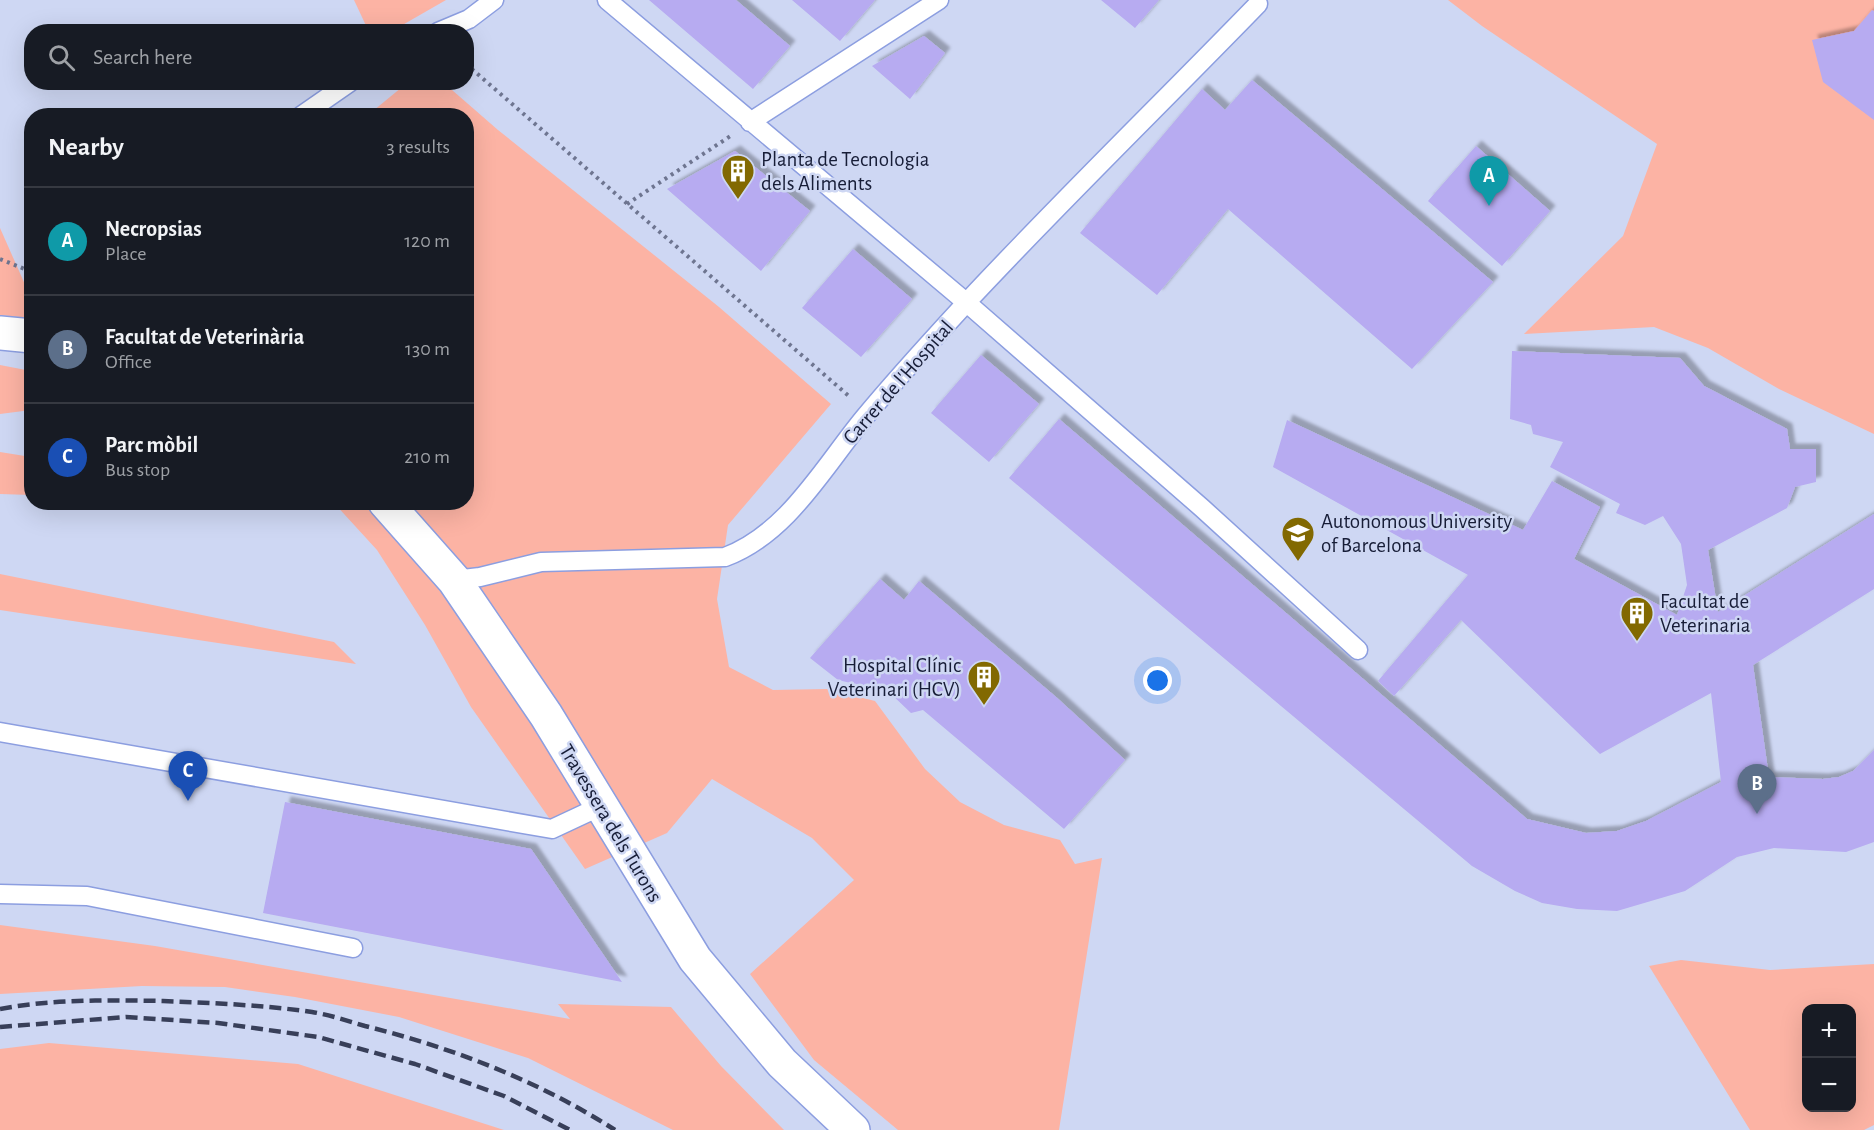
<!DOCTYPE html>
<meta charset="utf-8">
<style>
body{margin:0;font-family:"Alegreya Sans",sans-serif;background:#242831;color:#f1f3f6}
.controls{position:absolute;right:18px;bottom:18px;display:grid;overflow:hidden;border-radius:12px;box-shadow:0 6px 24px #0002}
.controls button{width:54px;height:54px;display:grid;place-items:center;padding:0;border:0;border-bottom:2px solid #363941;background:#171b24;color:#f1f3f6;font:30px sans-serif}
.you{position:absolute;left:1158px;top:681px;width:21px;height:21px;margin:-15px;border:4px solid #fff;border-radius:50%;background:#1a73e8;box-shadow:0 0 0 9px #1a73e833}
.badge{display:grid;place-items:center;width:39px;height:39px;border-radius:50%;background:#8c9099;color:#fff;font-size:20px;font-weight:700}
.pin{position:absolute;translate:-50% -50px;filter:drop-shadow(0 2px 3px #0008)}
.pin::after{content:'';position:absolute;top:32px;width:21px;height:18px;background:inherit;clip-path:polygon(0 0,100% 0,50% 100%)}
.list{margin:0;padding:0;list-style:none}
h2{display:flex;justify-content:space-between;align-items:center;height:78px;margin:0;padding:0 24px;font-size:26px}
h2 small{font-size:20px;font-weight:400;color:#9ea1a6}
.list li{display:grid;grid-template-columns:39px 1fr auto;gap:18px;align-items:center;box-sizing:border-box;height:108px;padding:0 24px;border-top:2px solid #363941}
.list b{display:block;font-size:22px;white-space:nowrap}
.list p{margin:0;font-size:20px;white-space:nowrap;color:#9ea1a6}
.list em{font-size:20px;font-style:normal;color:#9ea1a6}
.icon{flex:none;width:33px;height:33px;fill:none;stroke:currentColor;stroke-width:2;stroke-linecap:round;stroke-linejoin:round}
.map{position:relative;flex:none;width:1874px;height:1130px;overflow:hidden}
.search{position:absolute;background:#171b24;box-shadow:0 6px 24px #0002;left:24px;top:24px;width:450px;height:66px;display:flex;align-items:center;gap:15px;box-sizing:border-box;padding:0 21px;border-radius:24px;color:#9ea1a6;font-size:22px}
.panel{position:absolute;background:#171b24;box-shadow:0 6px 24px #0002;left:24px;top:108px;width:450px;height:402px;border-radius:24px}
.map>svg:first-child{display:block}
.green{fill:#fcb3a4;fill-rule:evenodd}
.building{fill:#b7abf1;filter:url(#shadow)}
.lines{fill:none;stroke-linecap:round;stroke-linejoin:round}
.service-casing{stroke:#8c9ee0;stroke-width:21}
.minor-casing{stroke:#8c9ee0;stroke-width:36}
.path{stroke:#6e7590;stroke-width:4;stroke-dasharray:3 4.5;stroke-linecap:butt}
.service{stroke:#fff;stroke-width:18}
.minor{stroke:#fff;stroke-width:33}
.rail{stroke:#383f59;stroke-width:4.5;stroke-dasharray:12 6;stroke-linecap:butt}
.labels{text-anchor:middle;stroke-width:5;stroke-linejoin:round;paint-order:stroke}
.poi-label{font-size:21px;fill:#171d37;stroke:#ced7f3;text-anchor:start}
.street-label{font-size:21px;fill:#171d37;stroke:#ced7f3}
</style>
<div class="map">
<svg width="1874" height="1130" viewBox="0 0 1874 1130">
<defs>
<filter id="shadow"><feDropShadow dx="5.5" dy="-5.5" stdDeviation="1.5" flood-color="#0004"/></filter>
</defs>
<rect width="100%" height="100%" fill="#ced7f3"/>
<path class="green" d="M 354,0 L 446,0 L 392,31 L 369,32 Z
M 1448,0 L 1874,0 L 1874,434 L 1779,389 L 1708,348 L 1654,327 L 1524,334 L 1623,236 L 1657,144 L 1482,26 Z
M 407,83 L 444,83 L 498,130 L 719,307 L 831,404 L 728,525 L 717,599 L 729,667 L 773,690 L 827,689 L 875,701 L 925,769 L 960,802 L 1004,825 L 1060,840 L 1075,864 L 1102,858 L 1059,1130 L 898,1130 L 814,1060 L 750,974 L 854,880 L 812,838 L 712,779 L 667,833 L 585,869 L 471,707 L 425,625 L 377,550 L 334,503 L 466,502 L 466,116 L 368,115 Z
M 0,228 L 31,298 L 31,318 L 0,315 Z
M 0,365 L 31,371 L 31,410 L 0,414 Z
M 0,452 L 31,457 L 31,495 L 0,494 Z
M 0,574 L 334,642 L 356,664 L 0,610 Z
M 0,925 L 155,946 L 570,1019 L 558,1004 L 671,1007 L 721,1066 L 784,1130 L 673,1130 L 528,1058 L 399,1017 L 295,997 L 225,987 L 142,986 L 0,994 Z
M 1681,960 L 1770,970 L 1874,964 L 1874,1125 L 1864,1130 L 1750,1130 L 1649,966 ZM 1806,1008 L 1852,1008 L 1852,1108 L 1806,1108 Z
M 49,1043 L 298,1064 L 504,1130 L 0,1130 L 0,1049 Z"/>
<path class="building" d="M 649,0 L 736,0 L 790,46 L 753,89 Z
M 792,0 L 875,0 L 840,41 Z
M 1101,0 L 1159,0 L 1135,28 Z
M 1872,10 L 1874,11 L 1874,120 L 1823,82 L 1812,40 L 1854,31 Z
M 924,36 L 945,53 L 910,99 L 872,66 Z
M 1252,80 L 1493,282 L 1412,369 L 1228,209 L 1157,295 L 1080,233 L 1202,89 L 1225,110 Z
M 1476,146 L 1550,211 L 1502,266 L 1428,201 Z
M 735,151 L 810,211 L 761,271 L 667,189 Z
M 853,249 L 912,299 L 861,357 L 802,308 Z
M 1512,351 L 1680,358 L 1704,386 L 1787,429 L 1790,449 L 1816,449 L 1816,482 L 1795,487 L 1787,508 L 1708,550 L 1718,612 L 1874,514 L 1874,589 L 1753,665 L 1769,777 L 1823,779 L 1839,777 L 1853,771 L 1874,750 L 1874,842 L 1846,852 L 1774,848 L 1737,857 L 1685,891 L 1617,911 L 1577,909 L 1542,903 L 1515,891 L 1472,866 L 1009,478 L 1059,419 L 1527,819 L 1586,833 L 1617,831 L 1646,821 L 1721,782 L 1711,693 L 1600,754 L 1461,620 L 1394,696 L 1378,681 L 1468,575 L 1273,467 L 1287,420 L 1523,530 L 1552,481 L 1600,507 L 1574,559 L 1677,615 L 1687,585 L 1681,544 L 1663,516 L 1645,525 L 1616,513 L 1620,504 L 1550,467 L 1563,442 L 1533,434 L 1531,425 L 1510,419 Z
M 981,355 L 1039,404 L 989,462 L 931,413 Z
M 880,579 L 904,600 L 919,581 L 1056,697 L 1125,760 L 1064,829 L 923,710 L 911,713 L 889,692 L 838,680 L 810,658 Z
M 285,802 L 531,849 L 622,982 L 263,913 Z"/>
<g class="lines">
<defs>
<path id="service" d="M 607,0 L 967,303 L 1202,508 L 1358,650
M 438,32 L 469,19 L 494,0
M 301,116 L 350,82
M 750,122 L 939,0
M 454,580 L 480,577 L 541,562 L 725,557 C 787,534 823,468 864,418 C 896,379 932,340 966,303 C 1061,201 1161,104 1258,4
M 0,732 L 552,829 L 599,807
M 0,894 L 87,896 L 353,948"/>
<path id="minor" d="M 0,333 L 32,336
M 385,502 L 454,580 L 546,715 L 695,959 L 782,1063 L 853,1130"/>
</defs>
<use href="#service" class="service-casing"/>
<use href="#minor" class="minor-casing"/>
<path class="path" d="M 466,64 L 850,397
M 627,204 L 732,135
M 0,259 L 32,272"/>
<use href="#service" class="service"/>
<use href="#minor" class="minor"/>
<path class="rail" d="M 0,1009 C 53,999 109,1000 163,1001 C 213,1003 263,1005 312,1012 C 330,1015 348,1021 365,1026 C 453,1048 539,1081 615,1130
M 0,1027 L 126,1017 L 218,1023 L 318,1037 L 415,1064 L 504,1096 L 570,1130"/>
</g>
<defs>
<symbol id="building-pin" viewBox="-11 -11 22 30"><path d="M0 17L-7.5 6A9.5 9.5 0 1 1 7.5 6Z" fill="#826901" stroke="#ced7f3"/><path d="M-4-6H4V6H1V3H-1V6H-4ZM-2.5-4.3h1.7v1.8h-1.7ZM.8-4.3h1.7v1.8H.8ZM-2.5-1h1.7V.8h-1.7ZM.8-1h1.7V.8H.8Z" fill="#fff"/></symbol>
<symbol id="university-pin" viewBox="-11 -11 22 30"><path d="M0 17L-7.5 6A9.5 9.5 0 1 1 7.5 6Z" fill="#826901" stroke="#ced7f3"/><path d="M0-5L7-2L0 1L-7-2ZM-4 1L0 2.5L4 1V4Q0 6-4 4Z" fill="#fff"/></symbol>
</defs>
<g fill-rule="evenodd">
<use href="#building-pin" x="719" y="152" width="38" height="52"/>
<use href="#university-pin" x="1279" y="514" width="38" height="52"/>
<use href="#building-pin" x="1618" y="594" width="38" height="52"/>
<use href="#building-pin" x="965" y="658" width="38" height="52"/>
</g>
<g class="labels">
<g class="poi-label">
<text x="761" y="166">Planta de Tecnologia<tspan x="761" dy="24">dels Aliments</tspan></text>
<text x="1321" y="528">Autonomous University<tspan x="1321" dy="24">of Barcelona</tspan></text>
<text x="1660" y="608">Facultat de<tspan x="1660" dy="24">Veterinaria</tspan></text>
<text x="961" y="672" text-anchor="end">Hospital Clínic<tspan x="961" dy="24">Veterinari (HCV)</tspan></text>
</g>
<g class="street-label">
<text transform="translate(898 382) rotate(-49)" y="7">Carrer de l'Hospital</text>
<text transform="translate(611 823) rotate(59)" y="7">Travessera dels Turons</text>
</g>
</g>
</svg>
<div class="controls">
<button>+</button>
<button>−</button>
</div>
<div class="you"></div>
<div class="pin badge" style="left:1489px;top:206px;background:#0f9aa8">A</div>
<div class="pin badge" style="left:1757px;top:814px;background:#5c6f8a">B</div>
<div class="pin badge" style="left:188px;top:801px;background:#1a4fb4">C</div>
<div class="search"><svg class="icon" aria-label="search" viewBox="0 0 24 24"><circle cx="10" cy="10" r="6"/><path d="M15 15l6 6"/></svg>Search here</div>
<section class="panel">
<h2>Nearby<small>3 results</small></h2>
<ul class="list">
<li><span class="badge" style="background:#0f9aa8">A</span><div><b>Necropsias</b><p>Place</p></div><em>120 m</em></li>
<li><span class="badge" style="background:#5c6f8a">B</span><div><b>Facultat de Veterinària</b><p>Office</p></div><em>130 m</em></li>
<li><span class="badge" style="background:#1a4fb4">C</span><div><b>Parc mòbil</b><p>Bus stop</p></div><em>210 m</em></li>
</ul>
</section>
</div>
